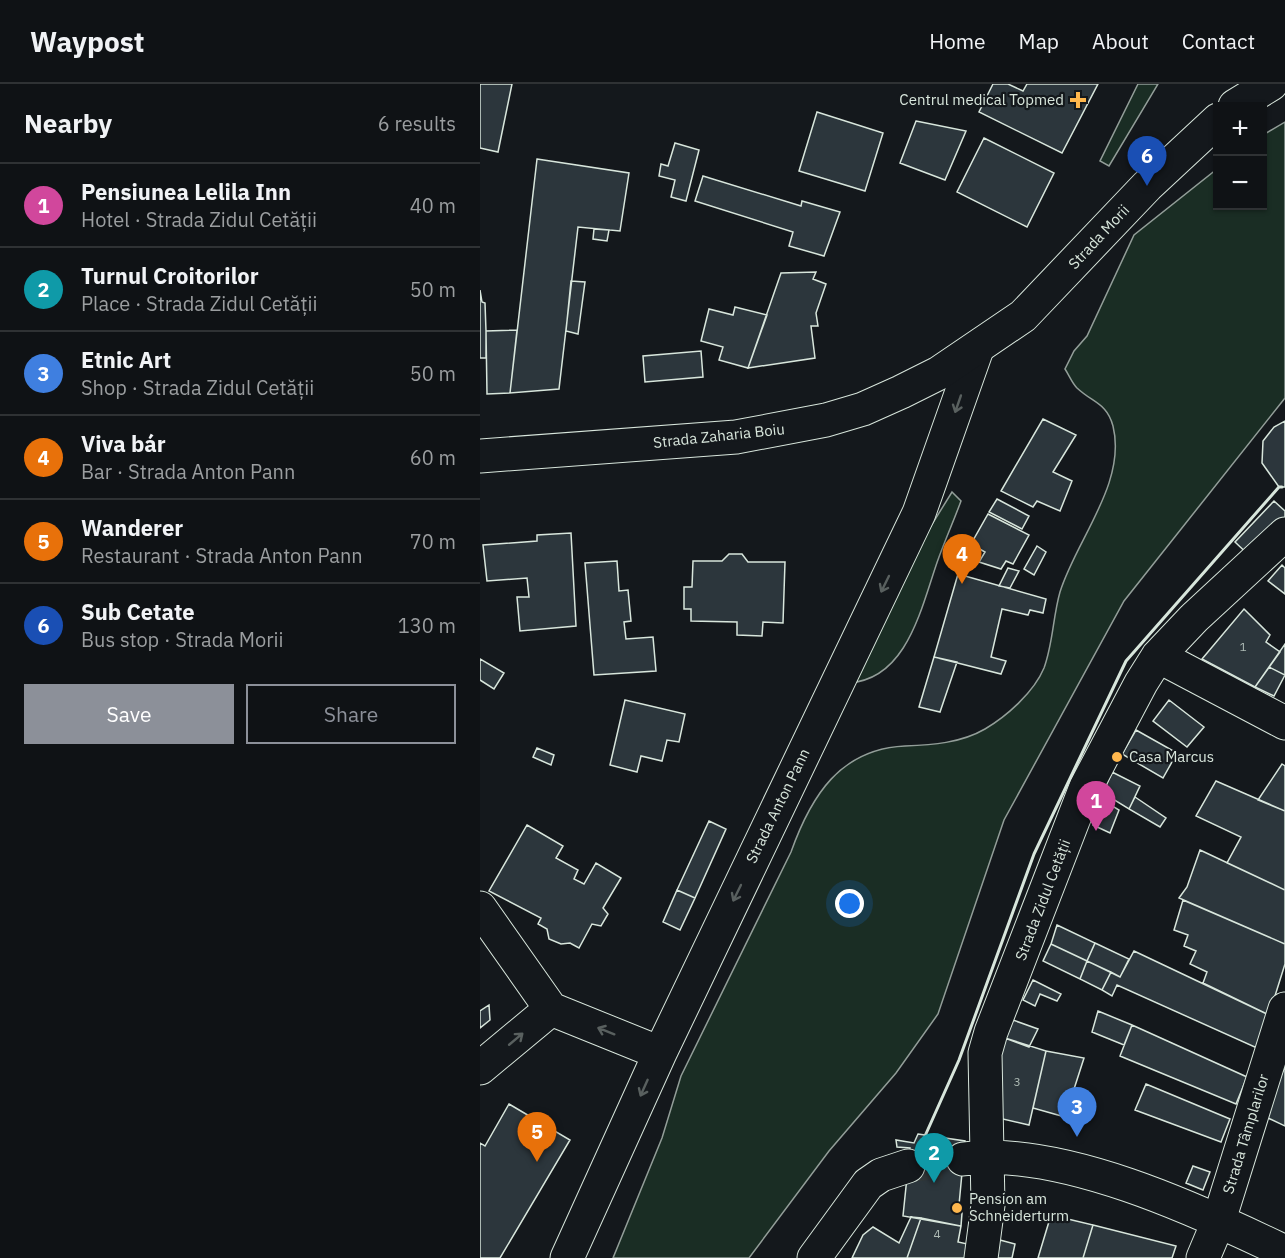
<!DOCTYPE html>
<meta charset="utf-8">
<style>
body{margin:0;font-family:"IBM Plex Sans",sans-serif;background:#181b1e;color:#f1f3f6}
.controls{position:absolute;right:18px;top:18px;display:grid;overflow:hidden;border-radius:0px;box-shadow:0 2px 4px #0004}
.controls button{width:54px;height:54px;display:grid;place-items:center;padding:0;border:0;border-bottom:2px solid #2f3234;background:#0f1215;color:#f1f3f6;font:30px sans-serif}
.you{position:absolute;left:370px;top:820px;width:21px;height:21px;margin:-15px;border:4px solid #fff;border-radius:50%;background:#1a73e8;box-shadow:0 0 0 9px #1a73e833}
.badge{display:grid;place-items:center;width:39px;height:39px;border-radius:50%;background:#8c9099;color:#fff;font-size:20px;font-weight:700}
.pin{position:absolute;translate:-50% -50px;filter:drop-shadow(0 2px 3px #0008)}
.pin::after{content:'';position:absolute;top:32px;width:21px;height:18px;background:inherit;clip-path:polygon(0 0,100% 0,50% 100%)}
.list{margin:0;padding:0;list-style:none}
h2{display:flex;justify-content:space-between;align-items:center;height:78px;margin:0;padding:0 24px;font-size:26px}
h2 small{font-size:20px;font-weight:400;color:#9b9ea0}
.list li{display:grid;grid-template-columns:39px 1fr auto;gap:18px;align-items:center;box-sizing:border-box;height:84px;padding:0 24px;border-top:2px solid #2f3234}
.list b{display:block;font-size:22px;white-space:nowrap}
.list p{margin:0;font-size:20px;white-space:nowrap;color:#9b9ea0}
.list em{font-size:20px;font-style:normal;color:#9b9ea0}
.actions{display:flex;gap:12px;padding:18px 24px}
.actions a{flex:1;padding:14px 0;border:2px solid #8c9099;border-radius:0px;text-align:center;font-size:21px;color:#8c9099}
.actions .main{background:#8c9099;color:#fff}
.map{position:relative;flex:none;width:805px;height:1174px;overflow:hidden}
header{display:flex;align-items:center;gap:36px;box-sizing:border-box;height:84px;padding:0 30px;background:#0f1215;border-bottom:2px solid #2f3234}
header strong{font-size:28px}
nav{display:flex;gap:33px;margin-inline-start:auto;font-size:21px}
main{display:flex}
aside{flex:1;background:#0f1215}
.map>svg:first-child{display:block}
.green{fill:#1a2d24;stroke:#939e99;stroke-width:1.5}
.building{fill:#2c363c;stroke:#d8e6dc;stroke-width:1.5}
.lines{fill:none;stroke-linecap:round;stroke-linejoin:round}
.minor-tunnel{stroke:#313739;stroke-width:33;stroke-dasharray:33 16;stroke-linecap:butt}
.minor-casing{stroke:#d8e6dc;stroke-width:35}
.highway-casing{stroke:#d8e6dc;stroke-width:35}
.minor{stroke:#14181c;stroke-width:33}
.highway{stroke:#14181c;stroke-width:33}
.wall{stroke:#d8e6dc;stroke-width:3}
.oneway{stroke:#59605f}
.poi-dot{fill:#ffb74d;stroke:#14181c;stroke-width:2}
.labels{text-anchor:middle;stroke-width:4.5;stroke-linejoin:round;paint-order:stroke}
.number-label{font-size:12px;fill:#adbab4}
.poi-label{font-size:15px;fill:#d8e6dc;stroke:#14181c;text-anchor:start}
.street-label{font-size:15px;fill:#d8e6dc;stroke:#14181c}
</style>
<header>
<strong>Waypost</strong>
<nav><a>Home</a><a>Map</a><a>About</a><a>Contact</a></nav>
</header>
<main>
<aside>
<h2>Nearby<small>6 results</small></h2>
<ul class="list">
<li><span class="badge" style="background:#d1479c">1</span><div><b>Pensiunea Lelila Inn</b><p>Hotel · Strada Zidul Cetății</p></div><em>40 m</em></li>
<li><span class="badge" style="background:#0f9aa8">2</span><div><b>Turnul Croitorilor</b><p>Place · Strada Zidul Cetății</p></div><em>50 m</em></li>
<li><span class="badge" style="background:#3f7fe0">3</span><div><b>Etnic Art</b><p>Shop · Strada Zidul Cetății</p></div><em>50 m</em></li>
<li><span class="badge" style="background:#e8710a">4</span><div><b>Viva bár</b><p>Bar · Strada Anton Pann</p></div><em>60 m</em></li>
<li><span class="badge" style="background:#e8710a">5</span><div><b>Wanderer</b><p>Restaurant · Strada Anton Pann</p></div><em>70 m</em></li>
<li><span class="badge" style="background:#1a4fb4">6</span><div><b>Sub Cetate</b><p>Bus stop · Strada Morii</p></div><em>130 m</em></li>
</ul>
<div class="actions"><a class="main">Save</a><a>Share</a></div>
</aside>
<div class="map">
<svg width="805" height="1174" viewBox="0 0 805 1174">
<rect width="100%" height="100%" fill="#14181c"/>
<path class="green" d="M 658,0 L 678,0 L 629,82 L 620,77 Z
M 805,38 L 805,314 L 644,517 L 524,736 L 458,930 L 416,989 L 349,1067 L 269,1174 L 133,1174 L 182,1054 L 201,992 L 311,768 C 331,712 360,665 425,662 C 452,661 481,659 505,645 C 527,632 554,608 564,584 C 573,560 573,532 580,508 C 596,456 647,399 633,342 C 627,319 613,319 597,304 C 592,299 589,291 585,285 L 594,267 L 607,252 L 654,151 L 737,85 L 738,122 L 782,122 L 783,51 Z
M 472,408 L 481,417 C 474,436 466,454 459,473 C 442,519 429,596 368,599 L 425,484 Z"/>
<path class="building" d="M 0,0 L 32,0 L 18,68 L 0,64 Z
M 513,0 L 528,0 L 543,7 L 547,0 L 618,0 L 582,69 L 499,28 Z
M 337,28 L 403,49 L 385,107 L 319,87 Z
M 436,37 L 486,47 L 465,96 L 420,79 Z
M 504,54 L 574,89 L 547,143 L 477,108 Z
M 195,59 L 219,66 L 206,117 L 191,113 L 195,96 L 179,92 L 181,80 L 188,82 Z
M 57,75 L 149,89 L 140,147 L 98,143 L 79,305 L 30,309 Z
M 223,92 L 321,122 L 322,117 L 360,128 L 344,172 L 309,162 L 313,148 L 215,117 Z
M 114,145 L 129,146 L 127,157 L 113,155 Z
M 336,188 L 333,195 L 346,200 L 336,229 L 338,242 L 331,242 L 335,274 L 268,284 L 301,189 Z
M 91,197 L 105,198 L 98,250 L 86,247 Z
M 0,206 L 2,218 L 5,219 L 6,247 L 6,274 L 0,274 Z
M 255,223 L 287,231 L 268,284 L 239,276 L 243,263 L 221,257 L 229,225 L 253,231 Z
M 37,246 L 30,309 L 7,310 L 6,247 Z
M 221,267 L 223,293 L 165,298 L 163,272 Z
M 563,335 L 596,351 L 573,388 L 592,397 L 580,427 L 557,417 L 553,423 L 521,407 Z
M 805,337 L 805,403 L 799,403 L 782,379 L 783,357 L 794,343 Z
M 517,415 L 549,432 L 542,445 L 509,428 Z
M 794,417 L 805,427 L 805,442 L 774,476 L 755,458 Z
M 508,430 L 549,451 L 533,480 L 526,477 L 521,485 L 499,478 L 505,468 L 491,460 Z
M 91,449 L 96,542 L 40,547 L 37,513 L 49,513 L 47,494 L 7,497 L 3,461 L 57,457 L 57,451 Z
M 557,462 L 566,468 L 554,491 L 544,485 Z
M 249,470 L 262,470 L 268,478 L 305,478 L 303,539 L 283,538 L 282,552 L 257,551 L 257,538 L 211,537 L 211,525 L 204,525 L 204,503 L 212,503 L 213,477 L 242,477 Z
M 137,477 L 139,507 L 148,506 L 151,537 L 144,538 L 146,555 L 173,553 L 176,587 L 114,591 L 105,479 Z
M 802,481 L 805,484 L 805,510 L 788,497 Z
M 528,484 L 539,487 L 530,504 L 519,502 Z
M 478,490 L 566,515 L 563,529 L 550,526 L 548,531 L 522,525 L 511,573 L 526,577 L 521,590 L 454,573 Z
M 764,525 L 790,551 L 786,558 L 800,568 L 775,603 L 722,575 Z
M 805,560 L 805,591 L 789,583 Z
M 454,573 L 477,578 L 460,628 L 439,623 Z
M 0,575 L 24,589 L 14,605 L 0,596 Z
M 789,583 L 805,591 L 794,612 L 775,603 Z
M 145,616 L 205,630 L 199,658 L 187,656 L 182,677 L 161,672 L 157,688 L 130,681 Z
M 689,616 L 724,643 L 707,663 L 673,637 Z
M 656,646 L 697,669 L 683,694 L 642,670 Z
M 57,664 L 74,671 L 71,681 L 53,673 Z
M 802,680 L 805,682 L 805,727 L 778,716 Z
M 632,688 L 660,702 L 649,725 L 623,709 Z
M 736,697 L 805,727 L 805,806 L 747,779 L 761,753 L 716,732 Z
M 655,713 L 686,734 L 680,743 L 649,725 Z
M 621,715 L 639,726 L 630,749 L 613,741 Z
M 229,737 L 246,745 L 215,814 L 197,806 Z
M 47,741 L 83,762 L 76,774 L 98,786 L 94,795 L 104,800 L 116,779 L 141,794 L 123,824 L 128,830 L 121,842 L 112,840 L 99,864 L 90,859 L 81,860 L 69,855 L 67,845 L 58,840 L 61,834 L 9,807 Z
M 720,766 L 805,806 L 805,860 L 699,814 L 707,803 Z
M 197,806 L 215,814 L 200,846 L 183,838 Z
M 703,816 L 805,860 L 805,880 L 789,931 L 723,899 L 727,888 L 710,880 L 716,867 L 704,862 L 708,851 L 694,846 Z
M 577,841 L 615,859 L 607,877 L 571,860 Z
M 615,859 L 649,875 L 640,893 L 607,877 Z
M 571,860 L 607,877 L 600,895 L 563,877 Z
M 654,867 L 789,931 L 777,964 L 637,901 L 632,912 L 622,906 L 631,888 L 640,893 Z
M 607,877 L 631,888 L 622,906 L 600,895 Z
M 553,896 L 581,910 L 577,917 L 560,910 L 555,922 L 543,916 Z
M 9,921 L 10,936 L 0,944 L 0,927 Z
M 618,927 L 652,941 L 644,961 L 612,948 Z
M 533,936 L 558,945 L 549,963 L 525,954 Z
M 652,941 L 767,993 L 756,1020 L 640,972 Z
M 525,954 L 566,967 L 549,1041 L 514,1033 L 519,972 Z
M 566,967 L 604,974 L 585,1033 L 553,1024 Z
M 805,981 L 805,1042 L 786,1033 Z
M 666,1000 L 750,1035 L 741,1058 L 655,1026 Z
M 29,1020 L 90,1056 L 20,1174 L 0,1174 L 0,1059 L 5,1062 Z
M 438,1050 L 485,1057 L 479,1121 L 482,1129 L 481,1142 L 423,1132 L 430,1064 L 417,1063 L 416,1056 L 434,1059 Z
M 713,1082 L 730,1088 L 723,1106 L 706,1099 Z
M 571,1131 L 613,1141 L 603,1174 L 558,1174 Z
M 431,1133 L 441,1134 L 427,1174 L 372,1174 L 383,1151 L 393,1143 L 419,1159 Z
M 441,1134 L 481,1142 L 478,1158 L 492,1161 L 490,1174 L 427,1174 Z
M 613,1141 L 696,1162 L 692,1174 L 603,1174 Z
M 520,1156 L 535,1160 L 532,1174 L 515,1174 Z"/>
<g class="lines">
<path class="minor-tunnel" d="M 428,1082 L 483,1075"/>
<defs>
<path id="minor" d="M 678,572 L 805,639
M 0,824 L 71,925 L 180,969
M 0,984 L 71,925
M 483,1075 C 580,1062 718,1126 805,1168
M 87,1174 L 180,969 L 439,429 L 497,265
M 334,1174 L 388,1100 L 401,1091 L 428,1082
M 501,1174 L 508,1121 L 505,969 L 511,948 L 606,703 L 661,599 L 678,572 L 714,534 L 805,450
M 723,1174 L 739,1136 L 805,925"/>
<path id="highway" d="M 755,22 L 791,0
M 0,372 L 256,353 L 346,336 L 383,325 L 421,308 L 459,289 L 543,232 L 667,102 L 738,36"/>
</defs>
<use href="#minor" class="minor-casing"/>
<use href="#highway" class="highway-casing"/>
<use href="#minor" class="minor"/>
<use href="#highway" class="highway"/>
<path class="wall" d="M 445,1052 L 479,976 L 554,770 L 646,577 L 799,403 L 802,403"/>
</g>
<defs><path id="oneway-shaft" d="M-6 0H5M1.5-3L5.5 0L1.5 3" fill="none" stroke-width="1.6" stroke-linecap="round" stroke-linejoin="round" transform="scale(1.5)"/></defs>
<g class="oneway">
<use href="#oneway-shaft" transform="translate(478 320) rotate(109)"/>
<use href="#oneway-shaft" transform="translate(405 500) rotate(116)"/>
<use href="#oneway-shaft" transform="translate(257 809) rotate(116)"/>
<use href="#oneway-shaft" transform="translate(126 947) rotate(-158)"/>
<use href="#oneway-shaft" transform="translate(36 955) rotate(-40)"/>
<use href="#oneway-shaft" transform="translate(164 1004) rotate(114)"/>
</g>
<g class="poi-dot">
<path d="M595 7h6v6h6v6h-6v6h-6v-6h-6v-6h6z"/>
<circle cx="637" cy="673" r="6"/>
<circle cx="477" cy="1124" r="6"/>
</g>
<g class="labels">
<g class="number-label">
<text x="763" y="567">1</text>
<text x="537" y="1002">3</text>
<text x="457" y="1154">4</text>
</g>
<g class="poi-label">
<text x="584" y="21" text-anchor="end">Centrul medical Topmed</text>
<text x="649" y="678">Casa Marcus</text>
<text x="489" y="1120">Pension am<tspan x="489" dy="17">Schneiderturm</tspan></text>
</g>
<g class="street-label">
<text transform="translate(619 153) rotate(-47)" y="5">Strada Morii</text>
<text transform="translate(239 352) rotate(-6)" y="5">Strada Zaharia Boiu</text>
<text transform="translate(298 722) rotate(-64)" y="5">Strada Anton Pann</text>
<text transform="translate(563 816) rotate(-69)" y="5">Strada Zidul Cetății</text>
<text transform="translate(766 1050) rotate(-73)" y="5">Strada Tâmplarilor</text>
</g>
</g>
</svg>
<div class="controls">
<button>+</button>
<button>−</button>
</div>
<div class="you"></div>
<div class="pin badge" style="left:616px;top:747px;background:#d1479c">1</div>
<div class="pin badge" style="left:454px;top:1099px;background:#0f9aa8">2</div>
<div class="pin badge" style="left:597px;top:1053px;background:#3f7fe0">3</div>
<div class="pin badge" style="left:482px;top:500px;background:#e8710a">4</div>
<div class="pin badge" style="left:57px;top:1078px;background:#e8710a">5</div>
<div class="pin badge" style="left:667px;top:102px;background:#1a4fb4">6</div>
</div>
</main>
